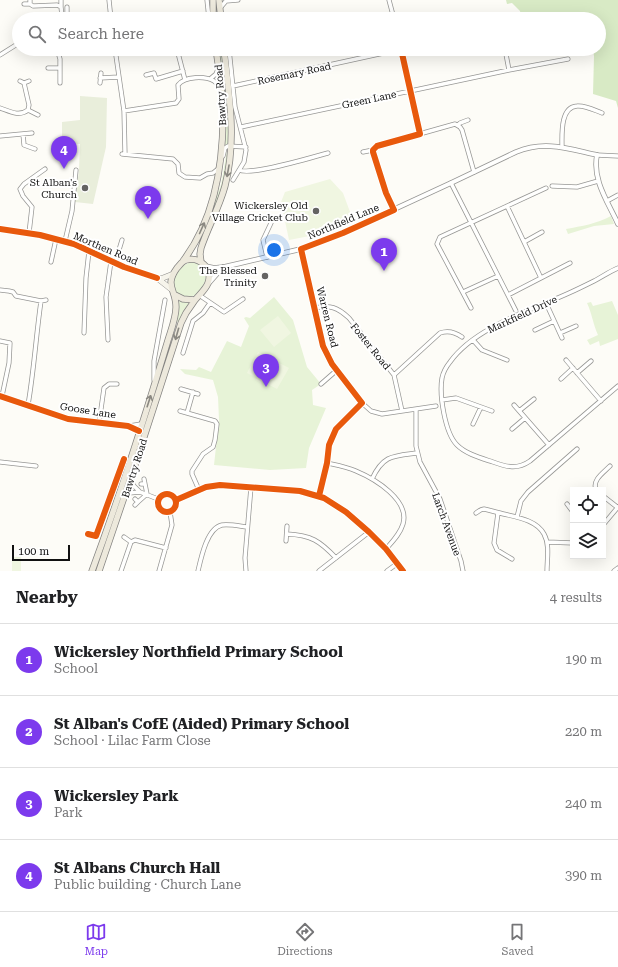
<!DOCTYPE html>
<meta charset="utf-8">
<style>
body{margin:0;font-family:"Roboto Serif",serif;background:#f2f2f2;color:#202124}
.controls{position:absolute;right:12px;bottom:12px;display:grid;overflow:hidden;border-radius:0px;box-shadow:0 4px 16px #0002}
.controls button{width:36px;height:36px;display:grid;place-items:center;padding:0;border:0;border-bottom:1px solid #e0e0e0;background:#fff;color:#202124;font:20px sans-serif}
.scale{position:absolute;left:12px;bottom:10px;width:58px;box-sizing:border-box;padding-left:4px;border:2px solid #111;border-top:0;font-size:11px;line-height:14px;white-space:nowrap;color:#111;-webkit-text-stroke:3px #fff;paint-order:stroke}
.you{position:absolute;left:274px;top:250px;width:14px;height:14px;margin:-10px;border:3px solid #fff;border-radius:50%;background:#1a73e8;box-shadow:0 0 0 6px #1a73e833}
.badge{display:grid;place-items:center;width:26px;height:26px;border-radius:50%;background:#7c3aed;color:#fff;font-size:13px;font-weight:700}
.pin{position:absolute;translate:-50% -33px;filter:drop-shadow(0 1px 2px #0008)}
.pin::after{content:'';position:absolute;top:21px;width:14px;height:12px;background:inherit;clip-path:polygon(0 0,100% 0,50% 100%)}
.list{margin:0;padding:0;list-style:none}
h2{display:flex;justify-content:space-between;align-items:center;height:52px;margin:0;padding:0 16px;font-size:17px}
h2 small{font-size:13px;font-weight:400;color:#757577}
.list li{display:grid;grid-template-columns:26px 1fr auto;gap:12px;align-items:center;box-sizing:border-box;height:72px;padding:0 16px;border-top:1px solid #e0e0e0}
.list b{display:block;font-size:15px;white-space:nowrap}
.list p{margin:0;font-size:13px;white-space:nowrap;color:#757577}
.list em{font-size:13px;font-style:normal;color:#757577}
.icon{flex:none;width:22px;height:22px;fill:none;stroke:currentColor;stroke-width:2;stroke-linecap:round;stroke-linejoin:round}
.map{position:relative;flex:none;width:618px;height:571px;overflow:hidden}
.search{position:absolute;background:#fff;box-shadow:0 4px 16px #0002;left:12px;right:12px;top:12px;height:44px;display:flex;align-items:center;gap:10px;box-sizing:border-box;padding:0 14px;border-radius:22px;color:#757577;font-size:15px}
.sheet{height:340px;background:#fff}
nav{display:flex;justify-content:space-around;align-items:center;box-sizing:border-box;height:56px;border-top:1px solid #e0e0e0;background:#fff;font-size:11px;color:#757577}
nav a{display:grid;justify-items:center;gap:2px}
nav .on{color:#7c3aed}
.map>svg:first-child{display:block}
.green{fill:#e7f3d7}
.forest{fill:#d8eac5}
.cemetery{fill:#e9eedb}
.pitch{fill:#f0f6e1}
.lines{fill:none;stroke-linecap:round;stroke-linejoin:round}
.minor-casing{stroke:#979795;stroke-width:5}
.tertiary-casing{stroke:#979795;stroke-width:5.5}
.secondary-casing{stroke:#8e8d8b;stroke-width:6}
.primary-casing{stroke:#858482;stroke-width:7}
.minor{stroke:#fffffe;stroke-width:3.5}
.tertiary{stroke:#fffffe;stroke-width:4}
.secondary{stroke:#f6f4eb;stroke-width:5}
.primary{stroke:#ede9dc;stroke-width:5.5}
.cycleway-casing{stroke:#fff;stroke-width:8}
.cycleway{stroke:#e8590c;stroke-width:6}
.oneway{stroke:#8a8881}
.poi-dot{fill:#646362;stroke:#fff;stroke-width:1.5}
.labels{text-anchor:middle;stroke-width:4;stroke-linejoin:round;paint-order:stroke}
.street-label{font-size:10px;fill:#111;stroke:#fff}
.poi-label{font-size:10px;fill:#111;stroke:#fff;text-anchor:end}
</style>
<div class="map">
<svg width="618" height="571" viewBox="0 0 618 571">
<rect width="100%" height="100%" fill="#fdfcf7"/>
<path class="green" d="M 219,49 L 222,49 L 229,105 L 230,144 L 225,146 L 225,108 Z
M 227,150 L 229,150 L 226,171 L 222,189 L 203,237 L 201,236 L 221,185 Z
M 611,216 L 614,224 L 594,226 L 568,234 L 566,229 C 582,226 596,224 611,216 Z
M 192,262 C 219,265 201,302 184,297 C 164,291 176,265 192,262 Z
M 274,297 L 293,320 L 307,367 L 321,384 L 312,390 L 313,405 L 326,408 L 309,448 L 306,468 L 270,470 L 214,465 L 219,420 L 218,397 L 213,380 L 185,374 L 180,369 L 196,370 L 199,367 L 211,372 L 227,341 L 241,347 L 249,326 L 244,318 L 246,317 L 250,318 Z
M 180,301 L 189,303 L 179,322 L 175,321 L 178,302 Z
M 612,301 L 618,315 L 618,339 L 600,346 L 599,341 L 590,345 L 587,340 L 598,335 C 593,324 592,314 587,303 L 591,302 L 593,306 Z"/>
<path class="forest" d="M 506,0 L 618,0 L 618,108 L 616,101 L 593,94 L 594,56 L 593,49 L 599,49 L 599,19 L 522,19 L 520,11 L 512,3 L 507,4 Z"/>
<path class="cemetery" d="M 80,96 L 107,98 L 106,147 L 93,204 L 75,202 L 79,170 L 80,144 L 62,143 L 62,122 L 80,120 Z"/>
<path class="pitch" d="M 330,179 L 343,193 L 353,220 L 320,234 L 289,240 L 281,202 L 285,192 Z
M 278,316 L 291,333 L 274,347 L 260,330 Z
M 258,352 L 289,368 L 277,389 L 262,381 L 261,383 L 256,380 L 257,378 L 247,373 Z
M 12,557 L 21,557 L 21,571 L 12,571 Z"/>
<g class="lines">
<defs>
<path id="minor" d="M 30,0 L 30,4 L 33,6 L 57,5 L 61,7 L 62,16 L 64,19
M 61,0 L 61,7
M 109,0 L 111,19
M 207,0 L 209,19
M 389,0 L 394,19
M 24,4 L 30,4
M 67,7 L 67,19
M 220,8 L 226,1 L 238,0
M 57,49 L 60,59 L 60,83
M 115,49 L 124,111 L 125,154
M 229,49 L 235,107 L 246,150 L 244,162 L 233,180
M 401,49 L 420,134
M 505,49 L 509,70
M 178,53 L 185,80
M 0,55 L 19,43
M 48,68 L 60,68
M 146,75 L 154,73 L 156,79 L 183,71
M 100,78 L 119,77
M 210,79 L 216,74 L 218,69
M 20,81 L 24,83 L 29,81
M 24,83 L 29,105 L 28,110
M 100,83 L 101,73
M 233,86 L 402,49
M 0,108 C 9,111 19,117 28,110 L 38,115
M 124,111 L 176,103 L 179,99 L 178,85 C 185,76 205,76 214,81 C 217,83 218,86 220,89
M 458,125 L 460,123 L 468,120
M 241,127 L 509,70 L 568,59
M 23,134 L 24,145 L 35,149
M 0,136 L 32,133
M 562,147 C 562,135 560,107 577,106 C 585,105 594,110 602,113
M 363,152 L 373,150
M 122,154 L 173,159 L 178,164 L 179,173 L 185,177 L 200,178 L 207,174 L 213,173 L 218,169
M 597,155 L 618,156
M 223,156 L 225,148 L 228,146 L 246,147
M 239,170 C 252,176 312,157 328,153
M 451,183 L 516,311
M 552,186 L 577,187 L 598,181
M 607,201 L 618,195
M 507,206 L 541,278
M 394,210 L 386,193 L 374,156 L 373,150 L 377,146 L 455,124 L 460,127 L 462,130 L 474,172
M 29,233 L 32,207 L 23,196 L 20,189 L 24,184 L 45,169
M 65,241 L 72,211 L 76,170
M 524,242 L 542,232
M 301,249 L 323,346 L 332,364 L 362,403 L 371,411 L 382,414 L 436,406
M 267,257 L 263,240 L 271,223
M 51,262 L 56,239
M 115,263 L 122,240
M 618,268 C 610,271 602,277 594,281 C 586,285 578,289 569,293 C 532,310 475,327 450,362 C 446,367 443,373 442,378 C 439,395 445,433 457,445 C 466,454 481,458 493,462 C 507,467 517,470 530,461 L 618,386
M 0,290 L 9,291 L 13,292 L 16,296 L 41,301 L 46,300
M 463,292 L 498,276
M 199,295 L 224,312 L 243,299
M 508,295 L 570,263
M 546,303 L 562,338
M 314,308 C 331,305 337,307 349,318 L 394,375 L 402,411
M 471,308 L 437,244 L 440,237 L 546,188
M 535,330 L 554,321
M 84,333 L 86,278 L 89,251
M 560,333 L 576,326
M 108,340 L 106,297 L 111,261
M 473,340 L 482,350 L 507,360
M 0,341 L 10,343 L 9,363 L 2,396
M 183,353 L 193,321 L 203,313 L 210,303
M 566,360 L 601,401
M 577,373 L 591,361
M 394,375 L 440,333 C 448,330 455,332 462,337
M 561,379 L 573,368
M 154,380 L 154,361 L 165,300
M 321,384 L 337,370
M 181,389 L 198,394
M 193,392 L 187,413 L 215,421 L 217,424 L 215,440 L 213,447 L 203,454 L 192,471 L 192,474 L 199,490
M 0,396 L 68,419 L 128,426 L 142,431
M 442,400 L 456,398 L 492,411
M 28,405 C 34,370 36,336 41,301
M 514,405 L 549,445
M 416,409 L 416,446 L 420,462 L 440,499 L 461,561 L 463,571
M 180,411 L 187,413
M 519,411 L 534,399
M 99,423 L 104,388 L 109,384 L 117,384
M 473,424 L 481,407
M 129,426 L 141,424
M 512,429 L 525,418
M 0,462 L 36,466
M 327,463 C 336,465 347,467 356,471 C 375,479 410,500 403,524 C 400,534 393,541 386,549
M 372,479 C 383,455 393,456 417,453
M 141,484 L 145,484 L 144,479
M 596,490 C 592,480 603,473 610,466
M 140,492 L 158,499
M158 503a9 9 0 1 1 18 0a9 9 0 1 1-18 0Z
M 319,496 L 327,463 L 329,445 L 336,429 L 362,403
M 603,496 L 617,507
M 125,497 L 129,493 L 140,492 L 133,485 L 132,477
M 176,500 L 206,487 L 220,485 L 300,491 L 324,498 L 346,512 L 369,532 L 386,549 L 403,571
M 138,502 L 147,494 L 145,484
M 567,504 L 573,512
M 135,505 L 138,502 L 135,499
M 476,513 C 479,511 481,509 484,509 C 489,510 495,512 500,513 C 514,517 536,519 544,534 C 550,545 547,559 547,571
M 498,513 L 494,543 L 497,550 L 512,559
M 517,517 L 521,501 L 528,492 L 577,449
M 603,525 L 618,507
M 287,534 C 311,535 320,541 336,558
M 124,537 L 131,542 L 135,540 L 166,548
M 286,541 L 287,526
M 547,542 L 573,543
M 121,571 L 131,542
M 159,571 L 172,525 L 170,512
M 198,571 C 201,558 207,528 222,525 C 230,524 239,526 247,527
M 246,571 L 245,558 L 251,487
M 319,571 L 369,532
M 387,571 L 398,563
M 614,571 L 618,568"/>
<path id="tertiary" d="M 205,266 L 214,268 L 224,267 L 301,249 L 332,238 L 451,183 L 516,152 C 545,140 569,149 597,155 C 592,180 608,202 618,224
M 209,283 L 223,267"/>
<path id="secondary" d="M 0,229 L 40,235 L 74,244 L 124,267 L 157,278 L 171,289
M 157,278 L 163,278 L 173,274"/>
<path id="primary" d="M 213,0 L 213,19
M 219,0 L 221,19
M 183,261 C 214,220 223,167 223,116 C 223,94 219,71 216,49
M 201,262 L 200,254 L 201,248 C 208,227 219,208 225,186 C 237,140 229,95 224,49
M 92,571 C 120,495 145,417 168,340 C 171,330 176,318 176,307 C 176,289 164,286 177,268 C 180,265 182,261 186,260 C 200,256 213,269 208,283 C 206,289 200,294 195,300 L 183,299 L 175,295
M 99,571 L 132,474 L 181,323 L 186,313 L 195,300"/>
</defs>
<use href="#minor" class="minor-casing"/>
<use href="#tertiary" class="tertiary-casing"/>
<use href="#secondary" class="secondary-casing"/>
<use href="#primary" class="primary-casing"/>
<use href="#minor" class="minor"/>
<use href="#tertiary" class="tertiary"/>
<use href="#secondary" class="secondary"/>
<use href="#primary" class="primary"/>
<defs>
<path id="cycleway" d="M 0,229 L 40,235 L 74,244 L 124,267 L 157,278
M 0,396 L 68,419 L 128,426 L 139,431
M158 503a9 9 0 1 1 18 0a9 9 0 1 1-18 0Z
M 319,496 L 327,463 L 329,445 L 336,429 L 362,403 L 332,364 L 323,346 L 301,249 L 343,233 L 394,210 L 386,193 L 373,152 L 373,150 L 377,146 L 420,134 L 401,49
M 176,500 L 206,487 L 220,485 L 300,491 L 324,498 L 346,512 L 369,532 L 386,549 L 403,571
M 88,534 L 96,536 L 124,459"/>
</defs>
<use href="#cycleway" class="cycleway-casing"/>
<use href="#cycleway" class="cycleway"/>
</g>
<defs><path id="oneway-shaft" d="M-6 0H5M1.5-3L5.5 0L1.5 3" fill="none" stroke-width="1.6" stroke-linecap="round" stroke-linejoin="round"/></defs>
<g class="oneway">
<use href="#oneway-shaft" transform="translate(228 171) rotate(100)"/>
<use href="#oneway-shaft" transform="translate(202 228) rotate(-66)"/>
<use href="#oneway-shaft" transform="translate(177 334) rotate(106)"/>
<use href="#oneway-shaft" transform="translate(149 401) rotate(-72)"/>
</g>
<g class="poi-dot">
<circle cx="85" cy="188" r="4"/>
<circle cx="316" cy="211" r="4"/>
<circle cx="265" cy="276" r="4"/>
</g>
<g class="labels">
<g class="street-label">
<text transform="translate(294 73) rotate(-12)" y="4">Rosemary Road</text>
<text transform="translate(220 95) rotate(-94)" y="4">Bawtry Road</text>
<text transform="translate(369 99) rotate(-12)" y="4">Green Lane</text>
<text transform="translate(343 221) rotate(-23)" y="4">Northfield Lane</text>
<text transform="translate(106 248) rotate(23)" y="4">Morthen Road</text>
<text transform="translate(522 314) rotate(-25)" y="4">Markfield Drive</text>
<text transform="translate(328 317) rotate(76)" y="4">Warren Road</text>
<text transform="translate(371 346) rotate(51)" y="4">Foster Road</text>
<text transform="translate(88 410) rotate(9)" y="4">Goose Lane</text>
<text transform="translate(134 468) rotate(-72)" y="4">Bawtry Road</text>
<text transform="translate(447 524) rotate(70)" y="4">Larch Avenue</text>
</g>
<g class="poi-label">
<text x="77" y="186">St Alban's<tspan x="77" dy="12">Church</tspan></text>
<text x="308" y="209">Wickersley Old<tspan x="308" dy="12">Village Cricket Club</tspan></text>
<text x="257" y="274">The Blessed<tspan x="257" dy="12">Trinity</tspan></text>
</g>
</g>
</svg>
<div class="controls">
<button><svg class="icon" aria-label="locate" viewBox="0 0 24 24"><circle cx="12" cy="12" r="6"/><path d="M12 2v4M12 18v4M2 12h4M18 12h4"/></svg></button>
<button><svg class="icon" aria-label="layers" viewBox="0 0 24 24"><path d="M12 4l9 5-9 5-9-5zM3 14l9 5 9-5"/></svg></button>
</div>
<div class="scale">100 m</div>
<div class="you"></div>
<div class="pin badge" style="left:384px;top:271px">1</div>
<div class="pin badge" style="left:148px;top:219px">2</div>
<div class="pin badge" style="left:266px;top:387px">3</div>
<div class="pin badge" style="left:64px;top:169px">4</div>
<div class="search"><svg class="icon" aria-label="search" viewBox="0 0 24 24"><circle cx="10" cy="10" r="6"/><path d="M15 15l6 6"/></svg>Search here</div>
</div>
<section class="sheet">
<h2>Nearby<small>4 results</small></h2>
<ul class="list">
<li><span class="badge">1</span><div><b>Wickersley Northfield Primary School</b><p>School</p></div><em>190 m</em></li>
<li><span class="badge">2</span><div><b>St Alban's CofE (Aided) Primary School</b><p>School · Lilac Farm Close</p></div><em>220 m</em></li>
<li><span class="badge">3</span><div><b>Wickersley Park</b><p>Park</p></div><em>240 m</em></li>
<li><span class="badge">4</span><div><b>St Albans Church Hall</b><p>Public building · Church Lane</p></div><em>390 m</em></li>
</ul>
</section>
<nav>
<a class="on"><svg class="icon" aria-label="map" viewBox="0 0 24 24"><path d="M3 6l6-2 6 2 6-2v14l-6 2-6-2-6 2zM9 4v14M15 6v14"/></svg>Map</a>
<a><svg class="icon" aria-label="directions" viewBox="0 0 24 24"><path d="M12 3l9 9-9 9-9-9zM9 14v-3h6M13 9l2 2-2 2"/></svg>Directions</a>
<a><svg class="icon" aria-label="saved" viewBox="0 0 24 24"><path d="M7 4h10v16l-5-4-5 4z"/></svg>Saved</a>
</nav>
